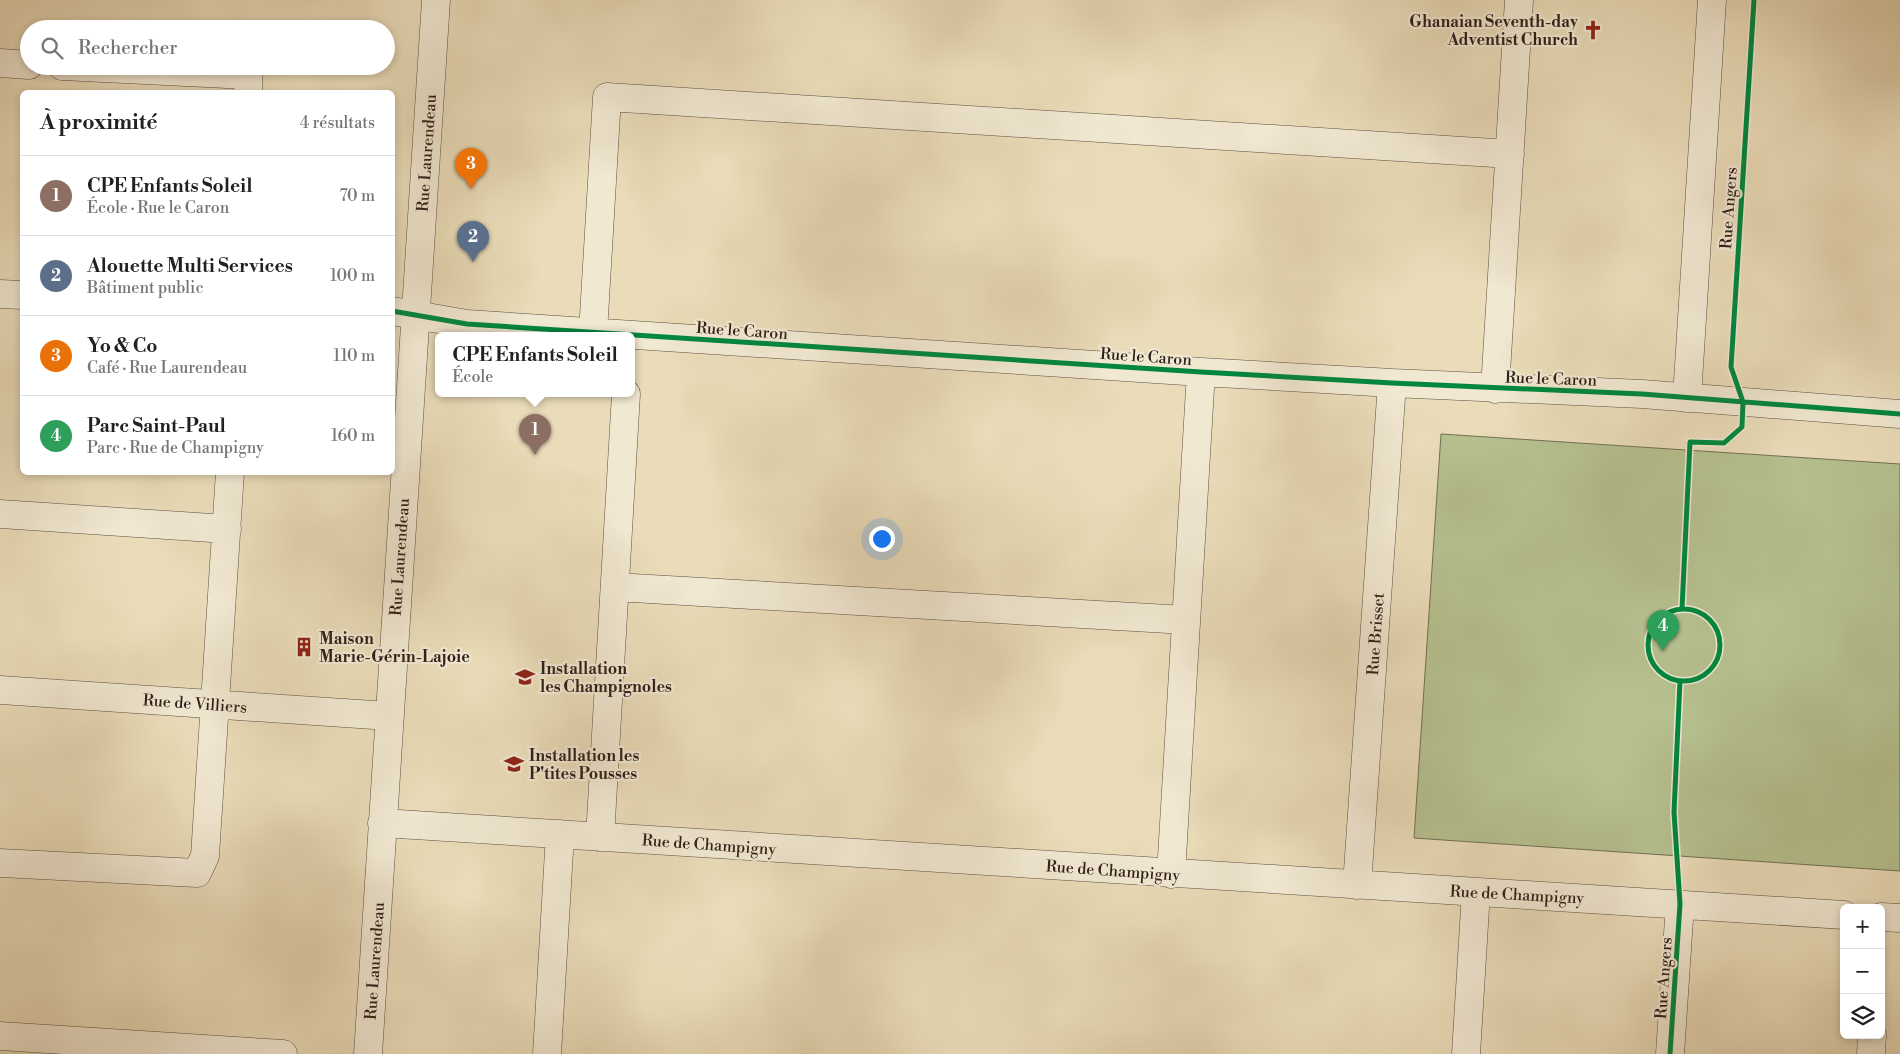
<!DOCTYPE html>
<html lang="fr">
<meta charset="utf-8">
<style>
body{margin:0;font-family:"Libre Bodoni",serif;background:#f6f6f6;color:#202124}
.controls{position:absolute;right:15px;bottom:15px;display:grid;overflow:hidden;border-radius:8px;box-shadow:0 2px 8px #0003}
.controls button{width:45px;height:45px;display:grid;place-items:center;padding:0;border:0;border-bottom:1px solid #e0e0e0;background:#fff;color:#202124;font:25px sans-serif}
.you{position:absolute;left:881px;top:538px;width:18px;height:18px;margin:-12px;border:4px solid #fff;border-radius:50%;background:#1a73e8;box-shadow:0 0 0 8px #1a73e833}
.badge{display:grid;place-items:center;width:32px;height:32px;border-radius:50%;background:#1a73e8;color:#fff;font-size:16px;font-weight:700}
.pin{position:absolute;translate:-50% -41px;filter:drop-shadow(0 1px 2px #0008)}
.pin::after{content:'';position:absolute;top:26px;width:18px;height:15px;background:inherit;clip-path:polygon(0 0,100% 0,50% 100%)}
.popup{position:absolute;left:435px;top:332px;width:200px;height:65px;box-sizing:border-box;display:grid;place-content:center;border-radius:8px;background:#fff;filter:drop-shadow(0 1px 4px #0005);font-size:16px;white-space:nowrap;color:#757577}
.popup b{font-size:19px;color:#202124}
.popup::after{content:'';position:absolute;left:50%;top:100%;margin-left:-10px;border:10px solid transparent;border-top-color:#fff}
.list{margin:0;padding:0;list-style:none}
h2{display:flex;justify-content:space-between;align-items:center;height:65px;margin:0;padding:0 20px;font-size:21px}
h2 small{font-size:16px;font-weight:400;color:#757577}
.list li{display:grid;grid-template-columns:32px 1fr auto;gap:15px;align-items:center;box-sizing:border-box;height:80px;padding:0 20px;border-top:1px solid #e0e0e0}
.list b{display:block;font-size:19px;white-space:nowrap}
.list p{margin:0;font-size:16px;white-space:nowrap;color:#757577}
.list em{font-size:16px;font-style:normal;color:#757577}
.icon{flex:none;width:28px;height:28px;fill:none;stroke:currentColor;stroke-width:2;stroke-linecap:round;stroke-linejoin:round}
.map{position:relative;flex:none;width:1900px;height:1054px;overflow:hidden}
.search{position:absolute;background:#fff;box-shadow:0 2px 8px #0003;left:20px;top:20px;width:375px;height:55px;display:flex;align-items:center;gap:12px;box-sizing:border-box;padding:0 18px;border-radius:28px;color:#757577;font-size:19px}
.panel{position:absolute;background:#fff;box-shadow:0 2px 8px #0003;left:20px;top:90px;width:375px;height:385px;border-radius:8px}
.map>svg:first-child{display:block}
.green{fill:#b6c08f;stroke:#727054}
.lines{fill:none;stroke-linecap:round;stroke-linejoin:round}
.minor-casing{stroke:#5e4e42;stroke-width:29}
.minor{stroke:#f1e8d2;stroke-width:28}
.cycleway-casing{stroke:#f1e8d2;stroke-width:8}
.cycleway{stroke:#00873e;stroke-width:5}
.labels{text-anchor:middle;stroke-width:4.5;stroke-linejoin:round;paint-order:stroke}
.poi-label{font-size:16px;font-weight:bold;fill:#2f1f1a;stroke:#f1e8d2;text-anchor:start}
.street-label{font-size:16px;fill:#2f1f1a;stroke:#f1e8d2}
</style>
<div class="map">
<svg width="1900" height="1054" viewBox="0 0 1900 1054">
<rect width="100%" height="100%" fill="#eadcb9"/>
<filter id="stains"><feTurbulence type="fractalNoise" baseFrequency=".004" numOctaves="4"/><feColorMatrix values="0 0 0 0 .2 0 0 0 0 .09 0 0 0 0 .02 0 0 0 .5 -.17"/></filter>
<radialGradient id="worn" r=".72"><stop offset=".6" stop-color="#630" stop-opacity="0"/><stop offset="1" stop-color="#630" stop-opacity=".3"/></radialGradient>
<path class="green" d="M 1441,434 L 1900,464 L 1900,871 L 1414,838 Z"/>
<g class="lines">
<defs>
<path id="minor" d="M 0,63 L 29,65
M 62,66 L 248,75 L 248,92
M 0,294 L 22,295
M 392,311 L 467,324 L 1201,372 L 1392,383 L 1642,394 L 1900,414
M 593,333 L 607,97 L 1510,154
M 1495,389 L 1519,0
M 1687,398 L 1712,0
M 0,514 L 227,529
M 615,587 L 1186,620
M 0,690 L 389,716
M 382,823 L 1844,915
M 600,837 L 626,394
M 0,863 L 197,873 L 205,856 L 230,472
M 1171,874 L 1201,372
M 1357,885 L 1392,383
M 1881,917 L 1900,918
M 0,1036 L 283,1054
M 368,1054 L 436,0
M 547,1054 L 560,834
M 1466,1054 L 1476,892
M 1670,1054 L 1680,904
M 1871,1054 L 1872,1035"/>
</defs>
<use href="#minor" class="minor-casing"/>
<use href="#minor" class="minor"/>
<defs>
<path id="cycleway" d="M 392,311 L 467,324 L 1201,372 L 1392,383 L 1642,394 L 1900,414
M1648 645a36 36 0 1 1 72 0a36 36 0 1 1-72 0Z
M 1682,609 L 1690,442 L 1724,443 L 1742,427 L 1743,402 L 1731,367 L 1754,0
M 1670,1054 L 1680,904 L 1674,812 L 1680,681"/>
</defs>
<use href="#cycleway" class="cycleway-casing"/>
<use href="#cycleway" class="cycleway"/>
</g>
<defs>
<symbol id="church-bare" viewBox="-9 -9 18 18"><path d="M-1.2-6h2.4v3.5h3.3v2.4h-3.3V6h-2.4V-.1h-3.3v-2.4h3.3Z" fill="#8f2418" stroke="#f1e8d2" stroke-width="2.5" paint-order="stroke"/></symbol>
<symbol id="building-bare" viewBox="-9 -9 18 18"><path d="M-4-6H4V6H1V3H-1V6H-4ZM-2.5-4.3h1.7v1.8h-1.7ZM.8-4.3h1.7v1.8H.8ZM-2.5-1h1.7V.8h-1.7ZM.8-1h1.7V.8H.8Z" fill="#8f2418" stroke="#f1e8d2" stroke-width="2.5" paint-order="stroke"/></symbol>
<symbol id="school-bare" viewBox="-9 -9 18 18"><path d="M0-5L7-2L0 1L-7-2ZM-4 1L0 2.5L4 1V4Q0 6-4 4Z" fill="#8f2418" stroke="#f1e8d2" stroke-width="2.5" paint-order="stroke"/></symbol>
</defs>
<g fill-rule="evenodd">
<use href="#church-bare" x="1579" y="16" width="28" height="28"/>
<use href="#building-bare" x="290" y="633" width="28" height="28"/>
<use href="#school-bare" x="511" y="663" width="28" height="28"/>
<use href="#school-bare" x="500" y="750" width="28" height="28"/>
</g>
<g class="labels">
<g class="poi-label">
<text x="1578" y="27" text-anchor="end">Ghanaian Seventh-day<tspan x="1578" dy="18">Adventist Church</tspan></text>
<text x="319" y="644">Maison<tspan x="319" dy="18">Marie-Gérin-Lajoie</tspan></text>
<text x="540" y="674">Installation<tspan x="540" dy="18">les Champignoles</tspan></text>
<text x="529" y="761">Installation les<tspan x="529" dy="18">P'tites Pousses</tspan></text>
</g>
<g class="street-label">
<text transform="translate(426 153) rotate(-86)" y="6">Rue Laurendeau</text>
<text transform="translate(1728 208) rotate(-86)" y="6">Rue Angers</text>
<text transform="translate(742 330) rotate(4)" y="6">Rue le Caron</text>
<text transform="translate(1146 356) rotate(4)" y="6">Rue le Caron</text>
<text transform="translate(1551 378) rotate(2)" y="6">Rue le Caron</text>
<text transform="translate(399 557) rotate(-86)" y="6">Rue Laurendeau</text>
<text transform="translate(1375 634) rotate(-86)" y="6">Rue Brisset</text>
<text transform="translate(195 703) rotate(4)" y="6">Rue de Villiers</text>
<text transform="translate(709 844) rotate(4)" y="6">Rue de Champigny</text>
<text transform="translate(1113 870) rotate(4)" y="6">Rue de Champigny</text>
<text transform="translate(1517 894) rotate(3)" y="6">Rue de Champigny</text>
<text transform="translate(374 961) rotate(-86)" y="6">Rue Laurendeau</text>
<text transform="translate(1663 978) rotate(-86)" y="6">Rue Angers</text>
</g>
</g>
<rect width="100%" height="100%" filter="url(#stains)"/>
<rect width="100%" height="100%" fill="url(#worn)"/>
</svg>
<div class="controls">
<button>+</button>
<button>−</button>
<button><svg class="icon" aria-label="layers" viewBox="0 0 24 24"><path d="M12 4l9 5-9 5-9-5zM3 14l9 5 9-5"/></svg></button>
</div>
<div class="you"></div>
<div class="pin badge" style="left:535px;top:455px;background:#8d6e63">1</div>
<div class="popup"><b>CPE Enfants Soleil</b>École</div>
<div class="pin badge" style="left:473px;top:262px;background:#5c6f8a">2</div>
<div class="pin badge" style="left:471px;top:189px;background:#e8710a">3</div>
<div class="pin badge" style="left:1663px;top:651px;background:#2e9e5b">4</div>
<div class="search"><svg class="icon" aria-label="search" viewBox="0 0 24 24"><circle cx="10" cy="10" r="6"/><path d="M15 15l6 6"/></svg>Rechercher</div>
<section class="panel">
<h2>À proximité<small>4 résultats</small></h2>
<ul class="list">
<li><span class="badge" style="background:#8d6e63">1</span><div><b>CPE Enfants Soleil</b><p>École · Rue le Caron</p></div><em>70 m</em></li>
<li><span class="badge" style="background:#5c6f8a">2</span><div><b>Alouette Multi Services</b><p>Bâtiment public</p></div><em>100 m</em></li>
<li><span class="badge" style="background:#e8710a">3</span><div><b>Yo &amp; Co</b><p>Café · Rue Laurendeau</p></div><em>110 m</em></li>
<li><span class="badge" style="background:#2e9e5b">4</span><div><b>Parc Saint-Paul</b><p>Parc · Rue de Champigny</p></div><em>160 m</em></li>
</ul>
</section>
</div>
